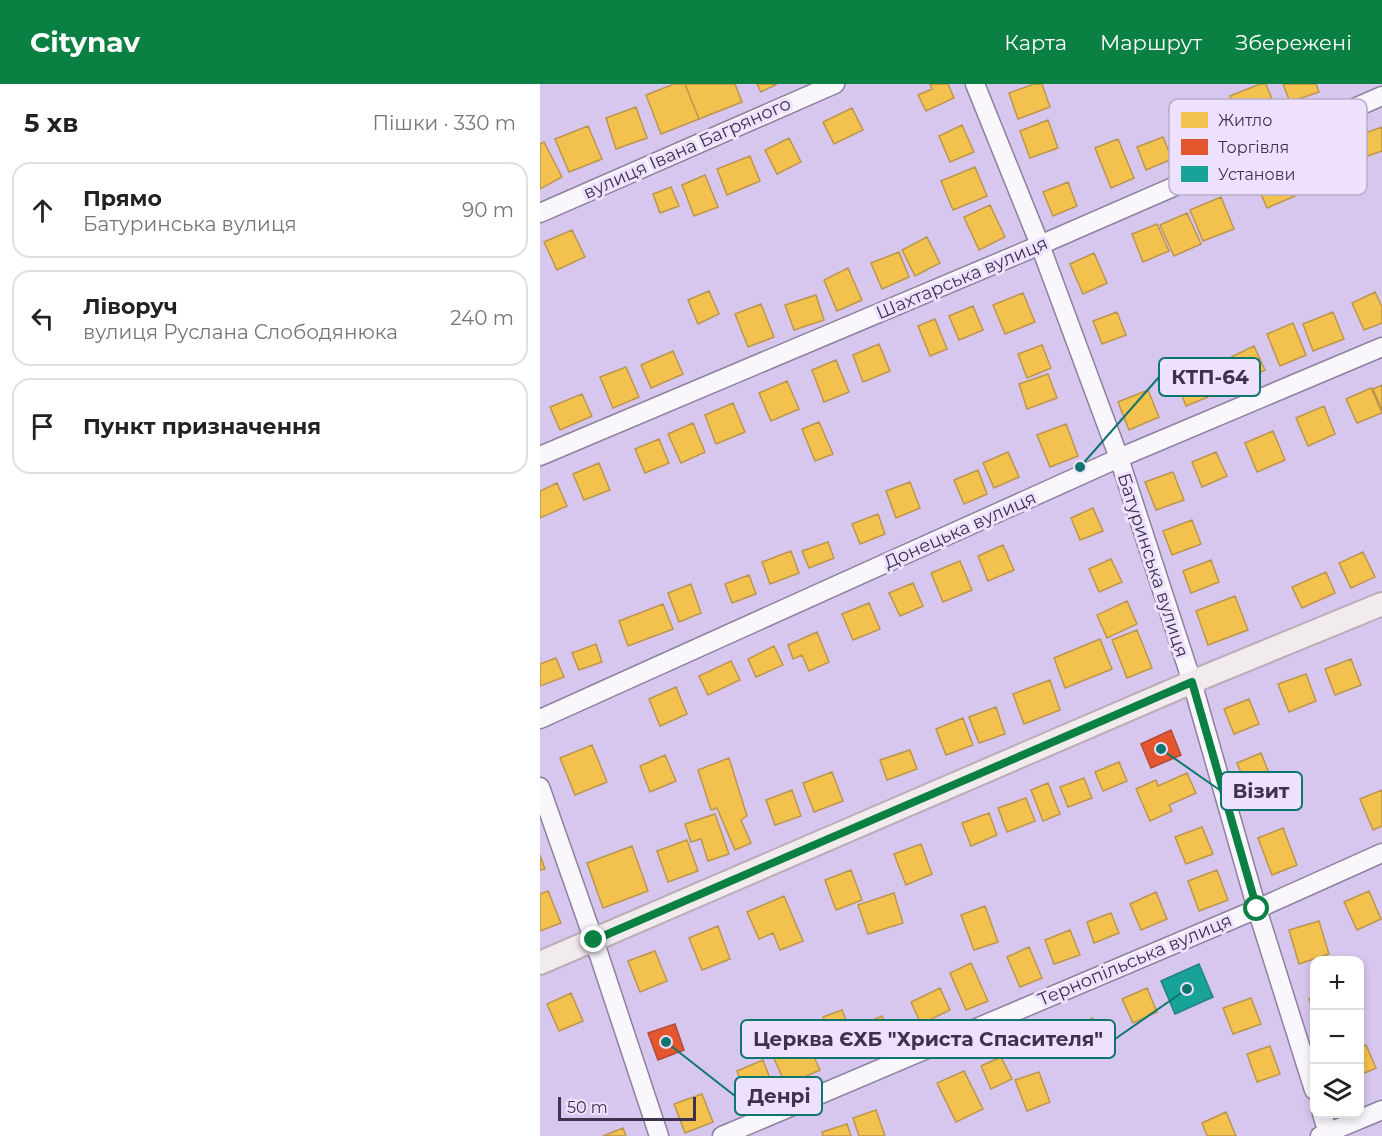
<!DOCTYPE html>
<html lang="uk">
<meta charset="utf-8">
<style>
body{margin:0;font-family:Montserrat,sans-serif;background:#f6f6f6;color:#222}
.controls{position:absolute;right:18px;bottom:18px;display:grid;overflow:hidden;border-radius:12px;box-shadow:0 3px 9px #0003}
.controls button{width:54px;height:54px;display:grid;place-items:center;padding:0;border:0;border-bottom:2px solid #e0e0e0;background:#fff;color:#222;font:30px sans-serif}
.scale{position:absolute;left:18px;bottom:15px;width:138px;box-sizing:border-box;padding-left:6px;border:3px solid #3e324e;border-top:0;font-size:16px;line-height:21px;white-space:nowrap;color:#3e324e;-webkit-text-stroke:4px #ede1fe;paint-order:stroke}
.stop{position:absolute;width:18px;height:18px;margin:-14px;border:4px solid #0b8043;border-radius:50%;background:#fff}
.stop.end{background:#0b8043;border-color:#fff;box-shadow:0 2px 6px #0008}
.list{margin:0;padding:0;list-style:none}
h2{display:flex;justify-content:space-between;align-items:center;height:78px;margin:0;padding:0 24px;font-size:26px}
h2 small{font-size:20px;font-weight:400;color:#767676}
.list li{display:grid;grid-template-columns:39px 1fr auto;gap:18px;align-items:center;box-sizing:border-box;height:96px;margin:0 12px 12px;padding:0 12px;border:2px solid #e0e0e0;border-radius:18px}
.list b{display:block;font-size:22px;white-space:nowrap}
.list p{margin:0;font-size:20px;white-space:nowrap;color:#767676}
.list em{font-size:20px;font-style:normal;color:#767676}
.icon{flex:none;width:33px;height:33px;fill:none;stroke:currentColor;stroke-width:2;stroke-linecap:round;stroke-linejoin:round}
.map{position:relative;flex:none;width:842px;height:1052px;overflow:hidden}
header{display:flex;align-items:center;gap:36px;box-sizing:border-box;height:84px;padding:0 30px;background:#0b8043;color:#fff}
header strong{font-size:28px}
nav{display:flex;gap:33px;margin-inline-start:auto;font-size:21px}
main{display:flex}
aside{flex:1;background:#fff}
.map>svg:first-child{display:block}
.homes{fill:#f2c14e;stroke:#bc964e;stroke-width:1.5}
.shops{fill:#e4572e;stroke:#b24c38;stroke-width:1.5}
.public{fill:#17a398;stroke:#238182;stroke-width:1.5}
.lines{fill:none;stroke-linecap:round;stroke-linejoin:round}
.minor-casing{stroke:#8e819e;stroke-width:21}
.major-casing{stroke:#bcacb9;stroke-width:26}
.minor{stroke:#f9f6fc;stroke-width:18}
.major{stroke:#f1ebed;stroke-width:22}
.route{stroke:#0b8043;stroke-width:8}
.labels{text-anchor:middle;stroke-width:6;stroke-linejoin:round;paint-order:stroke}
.street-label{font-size:18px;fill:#3e324e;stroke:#ede1fe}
.key{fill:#ede1fe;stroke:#b8acc9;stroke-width:1.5}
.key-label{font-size:16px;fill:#3e324e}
.leader{fill:none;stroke:#0f766e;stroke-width:2}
.callout-dot{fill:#0f766e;stroke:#ede1fe;stroke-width:2}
.callout{fill:#ede1fe;stroke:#0f766e;stroke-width:2}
.callout-label{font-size:20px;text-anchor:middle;font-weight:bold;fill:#3e324e}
</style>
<header>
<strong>Citynav</strong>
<nav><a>Карта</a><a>Маршрут</a><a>Збережені</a></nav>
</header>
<main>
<aside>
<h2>5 хв<small>Пішки · 330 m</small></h2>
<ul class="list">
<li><svg class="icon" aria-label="ahead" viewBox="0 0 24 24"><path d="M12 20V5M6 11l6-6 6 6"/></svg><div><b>Прямо</b><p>Батуринська вулиця</p></div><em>90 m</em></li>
<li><svg class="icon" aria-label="left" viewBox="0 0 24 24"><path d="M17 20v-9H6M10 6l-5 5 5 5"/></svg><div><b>Ліворуч</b><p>вулиця Руслана Слободянюка</p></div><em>240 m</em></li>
<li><svg class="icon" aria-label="arrive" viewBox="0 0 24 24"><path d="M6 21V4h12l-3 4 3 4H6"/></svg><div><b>Пункт призначення</b></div></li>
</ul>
</aside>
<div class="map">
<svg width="842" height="1052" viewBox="0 0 842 1052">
<rect width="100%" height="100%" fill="#d7c6ed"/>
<path class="homes" d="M 134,0 L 145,0 L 159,35 L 121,50 L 106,11 Z
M 145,0 L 195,0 L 202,18 L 159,35 Z
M 217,0 L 237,0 L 221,8 Z
M 390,0 L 408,0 L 414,14 L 386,27 L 378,11 L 392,5 Z
M 494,0 L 502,0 L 510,23 L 478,35 L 469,9 Z
M 720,0 L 726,0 L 736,25 L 701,39 L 690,12 Z
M 743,0 L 776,0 L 779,8 L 750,18 Z
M 96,23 L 107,54 L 76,65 L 66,34 Z
M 312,24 L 323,46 L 294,60 L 283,38 Z
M 508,36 L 518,64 L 490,74 L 480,47 Z
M 422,41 L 434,68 L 410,78 L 399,52 Z
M 48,42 L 62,75 L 29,88 L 15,55 Z
M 842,43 L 842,67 L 825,73 L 817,52 Z
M 623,53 L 632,75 L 606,86 L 597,63 Z
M 249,54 L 261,78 L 237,90 L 225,66 Z
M 578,55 L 594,94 L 571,104 L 555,64 Z
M 4,58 L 22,93 L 0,105 L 0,60 Z
M 210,72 L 220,97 L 187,111 L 177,85 Z
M 435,83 L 447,112 L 413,126 L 401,97 Z
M 742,83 L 755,112 L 727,124 L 715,96 Z
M 165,91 L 178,123 L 154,132 L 142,101 Z
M 528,98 L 537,122 L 513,132 L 503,108 Z
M 131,103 L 139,122 L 120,129 L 113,110 Z
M 681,113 L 694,145 L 663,157 L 650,126 Z
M 450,121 L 465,153 L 439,166 L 424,133 Z
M 647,129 L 661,160 L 634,172 L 620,141 Z
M 617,140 L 629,167 L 603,178 L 592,150 Z
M 32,146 L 45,173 L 17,186 L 4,158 Z
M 387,153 L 400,179 L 375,192 L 362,166 Z
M 359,168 L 369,193 L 342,205 L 331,179 Z
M 554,169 L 567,199 L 543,210 L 530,180 Z
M 308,184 L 322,216 L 297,227 L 284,196 Z
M 169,207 L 179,230 L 158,240 L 148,216 Z
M 835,208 L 842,223 L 842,239 L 824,246 L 812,219 Z
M 483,209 L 495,238 L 465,250 L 453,221 Z
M 276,211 L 284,236 L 254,246 L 245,221 Z
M 221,220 L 234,253 L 208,263 L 195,230 Z
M 433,222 L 443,246 L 419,256 L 409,232 Z
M 577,228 L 586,251 L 562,260 L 553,237 Z
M 793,228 L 804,255 L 773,267 L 763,240 Z
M 395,235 L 407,265 L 390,272 L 378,242 Z
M 753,239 L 766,271 L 740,282 L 727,250 Z
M 339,260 L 350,287 L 323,298 L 313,271 Z
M 502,261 L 511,284 L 487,294 L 478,270 Z
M 714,262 L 725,286 L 696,299 L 685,276 Z
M 133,267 L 143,290 L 111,304 L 101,281 Z
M 660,275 L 675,310 L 646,322 L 632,287 Z
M 296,276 L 309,308 L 284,318 L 272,286 Z
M 86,283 L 99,313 L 73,324 L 60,293 Z
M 508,290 L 517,314 L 487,325 L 479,300 Z
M 247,297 L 259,325 L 231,337 L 219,309 Z
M 842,301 L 842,326 L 833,305 Z
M 831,304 L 842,329 L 817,339 L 806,315 Z
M 608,306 L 619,333 L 589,346 L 578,318 Z
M 42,310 L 52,332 L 20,346 L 10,323 Z
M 193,319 L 205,348 L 176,360 L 165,331 Z
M 784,322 L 795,350 L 768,362 L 756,334 Z
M 279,338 L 293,370 L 275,377 L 262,345 Z
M 153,339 L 165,368 L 141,379 L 128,350 Z
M 526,340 L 538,372 L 510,383 L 497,351 Z
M 733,347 L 745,376 L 717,388 L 705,359 Z
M 119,355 L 129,379 L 105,389 L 95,365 Z
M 468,368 L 479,393 L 454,404 L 443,379 Z
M 676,368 L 687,392 L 662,403 L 652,378 Z
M 59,379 L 70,406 L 44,416 L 33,390 Z
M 438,386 L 447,410 L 424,420 L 414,396 Z
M 633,388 L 644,416 L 616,426 L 605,398 Z
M 370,398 L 380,424 L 356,434 L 346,407 Z
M 17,399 L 27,422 L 0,434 L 0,407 Z
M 553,424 L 563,447 L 540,456 L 531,434 Z
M 338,430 L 345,450 L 320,460 L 312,440 Z
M 652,436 L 661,460 L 632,471 L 623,447 Z
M 288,458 L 294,474 L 269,484 L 262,467 Z
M 463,461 L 474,486 L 448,497 L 438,472 Z
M 251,467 L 259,489 L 230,500 L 222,478 Z
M 823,468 L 835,493 L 811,504 L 799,479 Z
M 571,475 L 582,498 L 559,508 L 549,485 Z
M 671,476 L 679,498 L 651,509 L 643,487 Z
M 420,477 L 432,506 L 403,518 L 391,489 Z
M 786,488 L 795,509 L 762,524 L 752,503 Z
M 209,491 L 216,510 L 192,519 L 185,500 Z
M 373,499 L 383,522 L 360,532 L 349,509 Z
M 151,500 L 161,529 L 139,538 L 128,509 Z
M 695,512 L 708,546 L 668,561 L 656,527 Z
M 587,517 L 597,540 L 567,554 L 557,531 Z
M 329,519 L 340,545 L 313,556 L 302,530 Z
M 123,520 L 133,545 L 88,562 L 79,537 Z
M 597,546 L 612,584 L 587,594 L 572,556 Z
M 277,548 L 289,578 L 269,587 L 262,571 L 253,575 L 248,561 Z
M 560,555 L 572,585 L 525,604 L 514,574 Z
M 56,560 L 62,578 L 39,586 L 32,569 Z
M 234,562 L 243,581 L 216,593 L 208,575 Z
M 16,574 L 24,593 L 0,602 L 0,580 Z
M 811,575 L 821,601 L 795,611 L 785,585 Z
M 191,577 L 200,596 L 168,611 L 159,592 Z
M 766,590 L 776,617 L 749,628 L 738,600 Z
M 510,596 L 520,626 L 484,640 L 473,610 Z
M 136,603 L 147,630 L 120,642 L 109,615 Z
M 709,615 L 719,640 L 694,650 L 684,625 Z
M 456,623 L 465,650 L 439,659 L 429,633 Z
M 423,634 L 433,661 L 406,671 L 396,645 Z
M 52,661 L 67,698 L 35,711 L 20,674 Z
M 370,666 L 377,685 L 347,696 L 340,676 Z
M 721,669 L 731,694 L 707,703 L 697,679 Z
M 125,671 L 136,697 L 110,708 L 100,682 Z
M 189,674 L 207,732 L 201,736 L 211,759 L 195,766 L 177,724 L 171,726 L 158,686 Z
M 579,678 L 587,697 L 563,707 L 555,688 Z
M 292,688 L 303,717 L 274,728 L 263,699 Z
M 647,689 L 656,709 L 629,721 L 632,727 L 610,737 L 596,705 L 616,696 L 618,702 Z
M 544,694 L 552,714 L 528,723 L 520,703 Z
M 508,699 L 520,730 L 503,737 L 491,706 Z
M 252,706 L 261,732 L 235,741 L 226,716 Z
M 842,706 L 842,742 L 833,746 L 820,715 Z
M 486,714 L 495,737 L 467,748 L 458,724 Z
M 449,729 L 457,751 L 431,762 L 422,739 Z
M 175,730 L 189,770 L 168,777 L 161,755 L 151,758 L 145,740 Z
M 662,743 L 673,770 L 646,780 L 635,753 Z
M 743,744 L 757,781 L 732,791 L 718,754 Z
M 147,756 L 158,787 L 128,798 L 117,767 Z
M 381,760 L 392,790 L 366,801 L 354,770 Z
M 92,762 L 108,807 L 63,824 L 47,779 Z
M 0,771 L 5,785 L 0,786 Z
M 311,786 L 322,816 L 296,826 L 285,796 Z
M 677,786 L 688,816 L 659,827 L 648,797 Z
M 8,807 L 21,839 L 0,847 L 0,810 Z
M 829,807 L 841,835 L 817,846 L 804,818 Z
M 616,808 L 627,835 L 601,846 L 590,820 Z
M 354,809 L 363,839 L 328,850 L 318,821 Z
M 244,812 L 263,857 L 240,866 L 233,849 L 219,855 L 207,828 Z
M 445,822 L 458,858 L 434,866 L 421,831 Z
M 571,829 L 579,849 L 554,859 L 547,838 Z
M 779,837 L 789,870 L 759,880 L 749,846 Z
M 178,842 L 190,875 L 162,886 L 149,854 Z
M 530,846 L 540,871 L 514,880 L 505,856 Z
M 489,863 L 502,894 L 480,903 L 467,873 Z
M 115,867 L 127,897 L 100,908 L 88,877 Z
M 431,879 L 448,917 L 426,926 L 410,889 Z
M 400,904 L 410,926 L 381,940 L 371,918 Z
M 607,904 L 617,928 L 593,939 L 582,915 Z
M 31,909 L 43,937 L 19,947 L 7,920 Z
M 774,912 L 774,929 L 769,915 Z
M 711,914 L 721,940 L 693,950 L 683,924 Z
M 302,926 L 314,957 L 295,964 L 283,933 Z
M 342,932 L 352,957 L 325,968 L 314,944 Z
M 553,934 L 563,957 L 537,968 L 527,945 Z
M 265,953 L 280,986 L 246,1001 L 231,968 Z
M 826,961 L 836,984 L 820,991 L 820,964 Z
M 730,962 L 740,990 L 717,998 L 707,970 Z
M 461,973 L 472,995 L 451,1005 L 441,982 Z
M 223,976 L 237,1013 L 211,1023 L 197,987 Z
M 424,987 L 443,1025 L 416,1038 L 397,999 Z
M 499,988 L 510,1018 L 487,1027 L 475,996 Z
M 162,1010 L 173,1038 L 145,1049 L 134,1020 Z
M 336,1026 L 345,1052 L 319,1052 L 313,1034 Z
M 686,1028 L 696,1052 L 667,1052 L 662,1039 Z
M 307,1040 L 311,1052 L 283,1052 L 282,1048 Z
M 83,1044 L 86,1052 L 63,1052 Z"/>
<path class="shops" d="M 631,646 L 641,671 L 611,684 L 601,660 Z
M 135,940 L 144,966 L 118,976 L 108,949 Z"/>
<path class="public" d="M 659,880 L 673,913 L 635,930 L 621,897 Z"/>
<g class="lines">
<defs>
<path id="minor" d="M 435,0 L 500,161 L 579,374 L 652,598 L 717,825 L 774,1006
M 0,129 L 295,0
M 0,372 L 500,161 L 842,12
M 0,635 L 579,374 L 842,263
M 0,703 L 59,871 L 119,1052
M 782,1030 L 789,1052
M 182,1052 L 717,825 L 842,769
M 780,1052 L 842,1026"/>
<path id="major" d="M 0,879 L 652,598 L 842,520"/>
</defs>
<use href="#minor" class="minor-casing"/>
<use href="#major" class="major-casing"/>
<use href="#minor" class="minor"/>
<use href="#major" class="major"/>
</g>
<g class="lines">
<path class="route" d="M 54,856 L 652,598 L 717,825"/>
</g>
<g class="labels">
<g class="street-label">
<text transform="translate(147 64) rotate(-24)" y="6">вулиця Івана Багряного</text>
<text transform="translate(422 194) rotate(-23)" y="6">Шахтарська вулиця</text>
<text transform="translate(420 446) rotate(-24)" y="6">Донецька вулиця</text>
<text transform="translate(613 481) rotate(72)" y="6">Батуринська вулиця</text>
<text transform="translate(595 876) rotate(-23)" y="6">Тернопільська вулиця</text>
</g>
</g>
<rect x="629" y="15" width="198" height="96" rx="9" class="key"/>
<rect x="641" y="28" width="27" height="16" fill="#f2c14e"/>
<rect x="641" y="55" width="27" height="16" fill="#e4572e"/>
<rect x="641" y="82" width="27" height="16" fill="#17a398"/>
<g class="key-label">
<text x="678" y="42">Житло</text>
<text x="678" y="69">Торгівля</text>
<text x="678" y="96">Установи</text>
</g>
<path class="leader" d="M540 383L619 293M621 665L681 707M647 905L575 955M126 958L195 1012"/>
<g class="callout-dot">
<circle cx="540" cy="383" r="6"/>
<circle cx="621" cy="665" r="6"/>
<circle cx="647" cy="905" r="6"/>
<circle cx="126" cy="958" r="6"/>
</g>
<g class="callout">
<rect x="619" y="274" width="101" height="38" rx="6"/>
<rect x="681" y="688" width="81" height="38" rx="6"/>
<rect x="201" y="936" width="374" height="38" rx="6"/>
<rect x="195" y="993" width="87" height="38" rx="6"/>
</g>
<g class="callout-label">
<text x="670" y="300">КТП-64</text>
<text x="721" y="714">Візит</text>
<text x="388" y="962">Церква ЄХБ "Христа Спасителя"</text>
<text x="239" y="1019">Денрі</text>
</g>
</svg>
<div class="controls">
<button>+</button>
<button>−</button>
<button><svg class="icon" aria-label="layers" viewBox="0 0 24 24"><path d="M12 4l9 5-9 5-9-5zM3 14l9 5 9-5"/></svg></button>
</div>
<div class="scale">50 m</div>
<div class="stop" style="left:717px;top:825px"></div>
<div class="stop end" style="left:54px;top:856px"></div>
</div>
</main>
